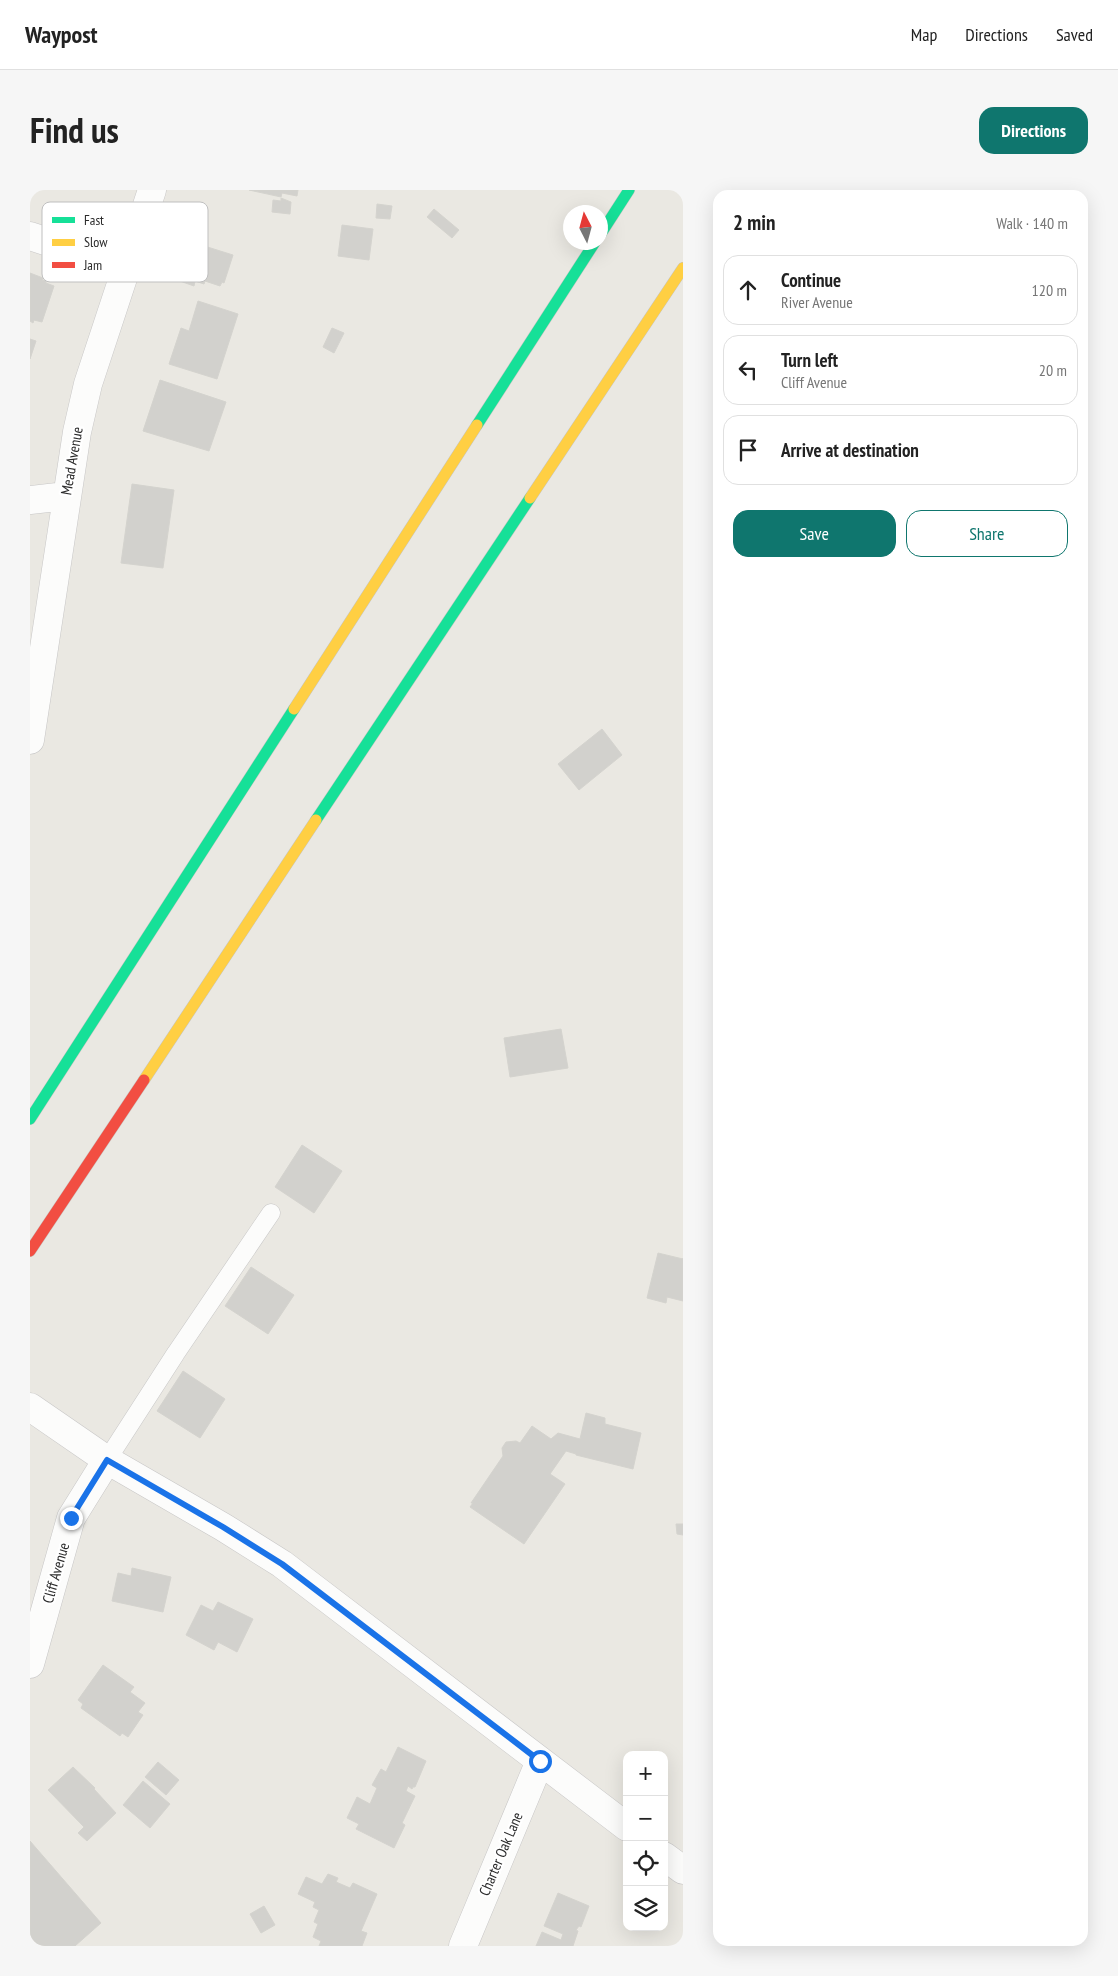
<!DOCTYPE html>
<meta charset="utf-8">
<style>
body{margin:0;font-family:"PT Sans Narrow",sans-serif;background:#f6f6f6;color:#222}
.controls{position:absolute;right:15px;bottom:15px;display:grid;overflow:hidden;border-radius:10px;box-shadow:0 5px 20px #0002}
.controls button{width:45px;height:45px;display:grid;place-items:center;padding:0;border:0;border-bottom:1px solid #e0e0e0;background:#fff;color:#222;font:25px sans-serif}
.compass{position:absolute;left:533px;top:15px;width:45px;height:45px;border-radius:50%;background:#fff;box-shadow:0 5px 20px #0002;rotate:354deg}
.stop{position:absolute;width:15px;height:15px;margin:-11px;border:4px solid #1a73e8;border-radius:50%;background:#fff}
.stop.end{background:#1a73e8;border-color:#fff;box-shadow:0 1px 5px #0008}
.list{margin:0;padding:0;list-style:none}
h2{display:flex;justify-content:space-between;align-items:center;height:65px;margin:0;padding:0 20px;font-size:21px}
h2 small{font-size:16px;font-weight:400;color:#767676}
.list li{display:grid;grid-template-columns:32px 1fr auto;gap:15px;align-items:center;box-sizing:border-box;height:70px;margin:0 10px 10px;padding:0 10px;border:1px solid #e0e0e0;border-radius:15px}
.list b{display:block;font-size:19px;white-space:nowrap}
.list p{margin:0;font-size:16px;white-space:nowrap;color:#767676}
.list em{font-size:16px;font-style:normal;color:#767676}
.actions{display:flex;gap:10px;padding:15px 20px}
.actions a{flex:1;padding:11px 0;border:1px solid #0f766e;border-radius:15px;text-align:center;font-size:18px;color:#0f766e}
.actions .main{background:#0f766e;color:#fff}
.icon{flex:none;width:28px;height:28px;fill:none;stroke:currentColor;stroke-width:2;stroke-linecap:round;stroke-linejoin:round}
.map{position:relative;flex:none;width:653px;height:1756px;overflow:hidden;border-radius:15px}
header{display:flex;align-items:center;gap:30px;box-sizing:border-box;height:70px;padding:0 25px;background:#fff;border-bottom:1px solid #e0e0e0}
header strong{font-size:24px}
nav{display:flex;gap:28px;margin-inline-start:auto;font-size:18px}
.intro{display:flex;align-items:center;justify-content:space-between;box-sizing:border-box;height:120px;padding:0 30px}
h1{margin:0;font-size:35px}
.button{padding:12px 22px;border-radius:15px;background:#0f766e;color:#fff;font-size:18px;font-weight:700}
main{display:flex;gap:30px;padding:0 30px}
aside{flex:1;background:#fff;border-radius:15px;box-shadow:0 5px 20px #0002}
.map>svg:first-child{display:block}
.building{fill:#d2d1cd;stroke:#d4d3ce}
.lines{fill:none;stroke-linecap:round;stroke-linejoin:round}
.lane-casing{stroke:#c7c6c6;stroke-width:19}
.street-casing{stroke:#c7c6c6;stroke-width:29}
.fast-casing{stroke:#c5c5c2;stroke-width:12}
.slow-casing{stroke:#c5c5c2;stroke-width:12}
.jam-casing{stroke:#c5c5c2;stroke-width:12}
.lane{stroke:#fcfcfb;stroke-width:18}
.street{stroke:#fcfcfb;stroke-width:28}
.fast{stroke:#16e098;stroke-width:11}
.slow{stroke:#ffcf43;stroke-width:11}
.jam{stroke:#f24e42;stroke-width:11}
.route{stroke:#1a73e8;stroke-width:6}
.labels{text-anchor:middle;stroke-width:4.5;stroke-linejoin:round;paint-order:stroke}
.street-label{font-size:15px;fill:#2b2b2b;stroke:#fff}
.key{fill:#fff;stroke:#bfbfbf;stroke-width:1}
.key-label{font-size:14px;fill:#2b2b2b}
</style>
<header>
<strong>Waypost</strong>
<nav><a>Map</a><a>Directions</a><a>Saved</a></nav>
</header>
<div class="intro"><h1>Find us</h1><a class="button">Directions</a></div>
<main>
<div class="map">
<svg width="653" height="1756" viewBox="0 0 653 1756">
<rect width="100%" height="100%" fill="#eae8e2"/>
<path class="building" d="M 219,0 L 268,0 L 267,6 L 252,3 L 251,7 Z
M 251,8 L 261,12 L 260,24 L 242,22 L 243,10 L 251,11 Z
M 347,14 L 362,16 L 360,29 L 346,28 Z
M 404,19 L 429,40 L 422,48 L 397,27 Z
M 312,35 L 343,39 L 339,70 L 308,66 Z
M 152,49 L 203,65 L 194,93 L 192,92 L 190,96 L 175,91 L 174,94 L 165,91 L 164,96 L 147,90 L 149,83 L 141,80 Z
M 0,83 L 13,88 L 12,90 L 16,91 L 16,93 L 24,96 L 12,132 L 4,130 L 3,133 L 0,131 Z
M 168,111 L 208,124 L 187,189 L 139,174 L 151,138 L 159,141 Z
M 302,138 L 314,143 L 304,163 L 293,157 Z
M 0,149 L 6,151 L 0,169 Z
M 130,190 L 196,212 L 179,261 L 113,241 Z
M 102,294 L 144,300 L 133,378 L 91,373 Z
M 572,539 L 592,565 L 549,600 L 528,574 Z
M 531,839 L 538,878 L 480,887 L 474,848 Z
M 272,955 L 312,981 L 284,1023 L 245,997 Z
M 628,1063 L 653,1069 L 653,1068 L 653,1111 L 637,1107 L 636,1113 L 617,1108 Z
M 221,1077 L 264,1105 L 238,1144 L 195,1116 Z
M 153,1181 L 195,1209 L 170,1248 L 127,1221 Z
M 556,1223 L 575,1228 L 575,1234 L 611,1243 L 603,1279 L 546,1265 L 546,1264 L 536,1261 L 520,1284 L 535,1294 L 494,1354 L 440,1317 L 443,1313 L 441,1313 L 473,1266 L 472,1258 L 476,1252 L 486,1251 L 490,1253 L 502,1236 L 521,1249 L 528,1243 L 550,1249 Z
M 646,1334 L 653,1334 L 653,1345 L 647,1344 Z
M 102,1378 L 141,1387 L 133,1422 L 82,1411 L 88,1383 L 101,1386 Z
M 188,1412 L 223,1429 L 207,1462 L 188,1452 L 184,1460 L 156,1445 L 171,1415 L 183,1421 Z
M 73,1475 L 104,1497 L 100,1502 L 115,1513 L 108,1522 L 113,1525 L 98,1547 L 92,1543 L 90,1546 L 51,1518 L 53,1514 L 48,1510 Z
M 368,1557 L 396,1571 L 385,1597 L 383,1597 L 382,1599 L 378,1596 L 376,1601 L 385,1606 L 372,1633 L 375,1635 L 364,1658 L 326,1639 L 329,1634 L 317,1628 L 327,1607 L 340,1614 L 347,1598 L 342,1595 L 351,1579 L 356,1582 Z
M 128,1572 L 149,1590 L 136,1605 L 115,1587 Z
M 43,1577 L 65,1598 L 64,1599 L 86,1623 L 57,1651 L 48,1643 L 54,1637 L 18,1600 Z
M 113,1591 L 140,1614 L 120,1638 L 93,1615 Z
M 0,1651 L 71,1733 L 45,1756 L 5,1756 L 0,1750 Z
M 298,1684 L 308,1688 L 306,1692 L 320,1698 L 323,1693 L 347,1704 L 331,1741 L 337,1743 L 332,1756 L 289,1756 L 291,1751 L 283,1747 L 288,1734 L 284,1732 L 289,1720 L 283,1717 L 285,1712 L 268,1704 L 276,1687 L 292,1694 Z
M 528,1703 L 559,1716 L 551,1737 L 549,1736 L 546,1740 L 548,1741 L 543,1756 L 506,1756 L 512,1742 L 531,1750 L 533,1744 L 514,1736 Z
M 234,1716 L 245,1735 L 231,1743 L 220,1724 Z"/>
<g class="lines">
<defs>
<path id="lane" d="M 77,1270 L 146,1163 L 241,1023"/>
<path id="street" d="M 0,46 L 97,78
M 0,310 L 36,306
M 0,550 L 47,242 L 58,194 L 122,0
M 0,1217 L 77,1270 L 193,1337 L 252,1374 L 597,1637
M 0,1474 L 41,1328 L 77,1270
M 634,1666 L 653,1680
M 433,1756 L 510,1571"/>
<path id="fast" d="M 570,45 L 599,0
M 447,235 L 565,52
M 286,630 L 500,308
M 0,929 L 264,519"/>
<path id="slow" d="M 500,308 L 653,78
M 264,519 L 447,235
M 114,890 L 286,630"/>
<path id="jam" d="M 0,1061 L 114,890"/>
</defs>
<use href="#lane" class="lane-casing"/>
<use href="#street" class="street-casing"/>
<use href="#fast" class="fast-casing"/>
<use href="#slow" class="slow-casing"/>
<use href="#jam" class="jam-casing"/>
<use href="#lane" class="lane"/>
<use href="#street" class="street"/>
<use href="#fast" class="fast"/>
<use href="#slow" class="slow"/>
<use href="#jam" class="jam"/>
</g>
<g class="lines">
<path class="route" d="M 41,1328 L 77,1270 L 193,1337 L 252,1374 L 510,1571"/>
</g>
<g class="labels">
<g class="street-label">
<text transform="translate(42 271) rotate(-80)" y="5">Mead Avenue</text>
<text transform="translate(26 1383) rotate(-74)" y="5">Cliff Avenue</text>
<text transform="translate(471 1664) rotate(-67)" y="5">Charter Oak Lane</text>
</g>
</g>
<rect x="12" y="12" width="166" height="80" rx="8" class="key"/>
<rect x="22" y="27" width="23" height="6" fill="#16e098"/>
<rect x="22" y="49" width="23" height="7" fill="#ffcf43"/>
<rect x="22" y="72" width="23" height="6" fill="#f24e42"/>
<g class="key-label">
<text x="54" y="35">Fast</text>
<text x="54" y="57">Slow</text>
<text x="54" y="80">Jam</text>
</g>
</svg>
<div class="controls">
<button>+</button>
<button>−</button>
<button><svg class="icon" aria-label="locate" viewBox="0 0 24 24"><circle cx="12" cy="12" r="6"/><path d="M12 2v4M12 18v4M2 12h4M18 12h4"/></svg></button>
<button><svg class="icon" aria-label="layers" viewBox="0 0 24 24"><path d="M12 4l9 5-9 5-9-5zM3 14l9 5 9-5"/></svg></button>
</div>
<svg class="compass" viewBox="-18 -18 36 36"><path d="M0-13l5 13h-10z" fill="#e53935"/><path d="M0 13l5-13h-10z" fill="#767676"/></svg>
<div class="stop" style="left:510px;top:1571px"></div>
<div class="stop end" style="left:41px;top:1328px"></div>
</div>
<aside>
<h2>2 min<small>Walk · 140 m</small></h2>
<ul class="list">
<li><svg class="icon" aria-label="ahead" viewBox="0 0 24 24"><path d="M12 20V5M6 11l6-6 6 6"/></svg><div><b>Continue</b><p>River Avenue</p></div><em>120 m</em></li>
<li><svg class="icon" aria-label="left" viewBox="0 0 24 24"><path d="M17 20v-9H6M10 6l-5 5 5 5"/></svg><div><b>Turn left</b><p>Cliff Avenue</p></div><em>20 m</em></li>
<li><svg class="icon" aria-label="arrive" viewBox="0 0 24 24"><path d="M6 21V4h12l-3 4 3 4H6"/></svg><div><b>Arrive at destination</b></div></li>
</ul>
<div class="actions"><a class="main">Save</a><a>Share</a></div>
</aside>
</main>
